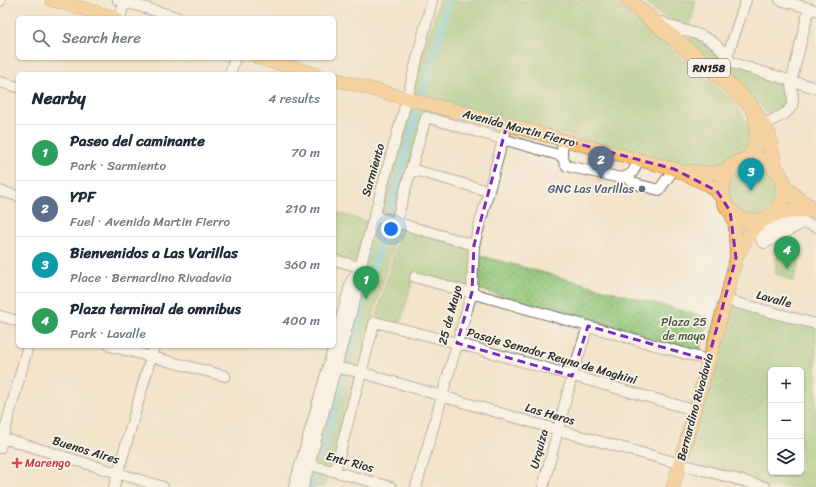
<!DOCTYPE html>
<meta charset="utf-8">
<style>
body{margin:0;font-family:Sriracha,sans-serif;background:#f6f6f7;color:#1f2937}
.controls{position:absolute;right:12px;bottom:12px;display:grid;overflow:hidden;border-radius:6px;box-shadow:0 1px 3px #0004}
.controls button{width:36px;height:36px;display:grid;place-items:center;padding:0;border:0;border-bottom:1px solid #e0e1e3;background:#fff;color:#1f2937;font:20px sans-serif}
.you{position:absolute;left:391px;top:229px;width:14px;height:14px;margin:-10px;border:3px solid #fff;border-radius:50%;background:#1a73e8;box-shadow:0 0 0 6px #1a73e833}
.badge{display:grid;place-items:center;width:26px;height:26px;border-radius:50%;background:#7c3aed;color:#fff;font-size:13px;font-weight:700}
.pin{position:absolute;translate:-50% -33px;filter:drop-shadow(0 1px 2px #0008)}
.pin::after{content:'';position:absolute;top:21px;width:14px;height:12px;background:inherit;clip-path:polygon(0 0,100% 0,50% 100%)}
.list{margin:0;padding:0;list-style:none}
h2{display:flex;justify-content:space-between;align-items:center;height:52px;margin:0;padding:0 16px;font-size:17px}
h2 small{font-size:13px;font-weight:400;color:#747a83}
.list li{display:grid;grid-template-columns:26px 1fr auto;gap:12px;align-items:center;box-sizing:border-box;height:56px;padding:0 16px;border-top:1px solid #e0e1e3}
.list b{display:block;font-size:15px;white-space:nowrap}
.list p{margin:0;font-size:13px;white-space:nowrap;color:#747a83}
.list em{font-size:13px;font-style:normal;color:#747a83}
.icon{flex:none;width:22px;height:22px;fill:none;stroke:currentColor;stroke-width:2;stroke-linecap:round;stroke-linejoin:round}
.map{position:relative;flex:none;width:816px;height:487px;overflow:hidden}
.search{position:absolute;background:#fff;box-shadow:0 1px 3px #0004;left:16px;top:16px;width:320px;height:44px;display:flex;align-items:center;gap:10px;box-sizing:border-box;padding:0 14px;border-radius:6px;color:#747a83;font-size:15px}
.panel{position:absolute;background:#fff;box-shadow:0 1px 3px #0004;left:16px;top:72px;width:320px;height:276px;border-radius:6px}
.map>svg:first-child{display:block}
.grass{fill:url(#grass-dots);stroke:#5c7750;fill-rule:evenodd}
.lines{fill:none;stroke-linecap:round;stroke-linejoin:round}
.canal{stroke:#5ec8da;stroke-width:7}
.minor-casing{stroke:#716c63;stroke-width:12}
.major-casing{stroke:#716c63;stroke-width:14}
.highway-casing{stroke:#716c63;stroke-width:16}
.minor{stroke:#fff;stroke-width:10}
.major{stroke:#fcbd6f;stroke-width:13}
.highway{stroke:#fcbd6f;stroke-width:15}
.marked{fill:none;stroke:#7b2cbf;stroke-width:3;stroke-dasharray:8 5;stroke-linejoin:round}
.service-dot{fill:#5c6f8a;stroke:#f7f3e8;stroke-width:1.5}
.health-dot{fill:#e0444e;stroke:#f7f3e8;stroke-width:1.5}
.labels{text-anchor:middle;stroke-width:3.5;stroke-linejoin:round;paint-order:stroke}
.shield{fill:#f7f3e8;stroke:#686764;stroke-width:1}
.shield-label{font-size:11px;font-weight:bold;fill:#2b2b2b}
.street-label{font-size:12px;fill:#2b2b2b;stroke:#f7f3e8}
.service-label{font-size:12px;fill:#4e5e75;stroke:#f7f3e8;text-anchor:end}
.park-label{font-size:12px;fill:#495941;stroke:#f7f3e8}
.health-label{font-size:12px;fill:#be3a42;stroke:#f7f3e8;text-anchor:start}
</style>
<div class="map">
<svg width="816" height="487" viewBox="0 0 816 487">
<defs>
<pattern id="grass-dots" width="8" height="8" patternUnits="userSpaceOnUse"><rect width="8" height="8" fill="#8ec375"/><path d="M2 2h.1M6 6h.1" fill="none" stroke="#749f60" stroke-width="1.8" stroke-linecap="round"/></pattern>
</defs>
<rect width="100%" height="100%" fill="#f7f3e8"/>
<filter id="ink" filterUnits="userSpaceOnUse"><feTurbulence type="fractalNoise" baseFrequency=".025" numOctaves="2"/><feDisplacementMap in="SourceGraphic" scale="8" xChannelSelector="R" yChannelSelector="G"/><feConvolveMatrix kernelMatrix="1 2 1 2 8 2 1 2 1" color-interpolation-filters="sRGB"/></filter>
<filter id="wash" filterUnits="userSpaceOnUse"><feTurbulence type="fractalNoise" baseFrequency=".012" numOctaves="4" result="noise"/><feDisplacementMap in="SourceGraphic" scale="16" xChannelSelector="R" yChannelSelector="G"/><feGaussianBlur stdDeviation="0.9" result="paint"/><feColorMatrix in="noise" values="0 0 0 0 0 0 0 0 0 0 0 0 0 0 0 0 0 1.4 0 .05"/><feComposite in="paint" operator="in"/></filter>
<g filter="url(#wash)">
<rect width="100%" height="100%" fill="#f3e4ca"/>
<path class="grass" d="M 439,0 L 612,0 L 734,101 L 746,121 L 749,132 L 746,148 L 736,159 L 716,168 L 685,167 L 412,93 Z
M 642,0 L 696,0 L 690,27 L 673,23 L 659,14 Z
M 691,35 L 701,38 L 722,56 L 785,83 L 789,101 L 785,109 L 776,112 L 766,113 L 750,94 L 689,44 Z
M 408,104 L 432,110 L 324,487 L 301,487 Z
M727 191a25 25 0 1 1 50 0a25 25 0 1 1-50 0Z
M 334,212 L 370,222 L 358,263 L 334,256 Z
M 401,227 L 470,247 L 470,290 L 414,275 L 400,326 L 376,319 Z
M 785,251 L 794,254 L 799,264 L 793,282 L 775,273 L 776,258 Z
M 478,255 L 709,318 L 699,352 L 478,289 Z
M 726,300 L 816,323 L 816,487 L 764,487 L 679,464 ZM 771,370 L 801,370 L 801,472 L 771,472 Z"/>
<g class="lines">
<path class="canal" d="M 422,94 L 449,0
M 390,210 L 417,110
M 349,359 L 385,224
M 321,457 L 342,379
M 312,487 L 315,477"/>
</g>
</g>
<g filter="url(#ink)">
<g class="lines">
<defs>
<path id="minor" d="M 118,0 L 180,18
M 746,0 L 727,57 L 732,63 L 816,88
M 780,0 L 815,10
M 0,1 L 0,0
M 120,18 L 125,0
M 662,22 C 676,31 692,30 706,38 C 715,42 721,49 727,57
M 230,74 L 235,58
M 0,82 L 18,87
M 763,125 L 786,113 L 792,106 L 793,100 L 791,83 L 809,9
M 563,140 C 562,150 560,157 567,166 L 621,178 C 634,175 634,171 638,159
M 411,169 L 488,191
M 628,176 L 632,183 L 659,190 L 674,169
M 0,191 L 18,196
M 374,216 L 474,245
M 745,220 L 759,235 L 762,242 L 765,243 L 803,223
M 396,222 L 426,117 L 562,156
M 759,235 C 768,231 789,218 798,220 C 803,221 810,225 816,227
M 334,260 L 360,267
M 415,277 L 708,360
M 726,300 L 816,324
M 0,316 L 18,321
M 334,345 L 351,282 L 360,267 L 367,242 L 407,99 L 432,0
M 110,346 L 225,376
M 328,366 L 360,372 L 558,430 L 765,487
M 0,437 L 163,487
M 0,448 L 28,346
M 303,463 L 391,487
M 335,471 L 374,324 L 375,322 L 457,343 L 694,410
M 114,487 L 154,346
M 294,487 L 334,346
M 303,487 L 359,284 L 360,269
M 416,487 L 472,292 L 474,245 L 507,125
M 543,487 L 572,376 L 588,326"/>
<path id="major" d="M 52,0 L 116,18
M 258,58 L 316,74
M 334,79 L 674,169 L 708,185 L 723,198
M 686,171 L 711,173 L 729,170
M 730,211 L 735,225 L 736,256
M 673,487 L 726,300 L 736,258 L 748,236 L 764,218"/>
<path id="highway" d="M 628,0 L 725,81 L 750,105 L 763,125 L 768,134 L 775,169
M 749,159 C 757,145 760,134 756,118
M722 190a31 31 0 1 1 62 0a31 31 0 1 1-62 0Z
M 783,186 L 800,201 L 816,210
M 770,215 L 796,210 L 816,210"/>
</defs>
<use href="#minor" class="minor-casing"/>
<use href="#major" class="major-casing"/>
<use href="#highway" class="highway-casing"/>
<use href="#minor" class="minor"/>
<use href="#major" class="major"/>
<use href="#highway" class="highway"/>
</g>
</g>
<path d="M0 0H816V487H0ZM 507,125 L 674,169 L 717,191 L 730,211 L 736,258 L 708,360 L 588,326 L 572,376 L 457,343 L 472,292 L 474,245 Z" fill="#f3e4ca" fill-opacity=".55" fill-rule="evenodd"/>
<path class="marked" d="M 507,125 L 674,169 L 717,191 L 730,211 L 736,258 L 708,360 L 588,326 L 572,376 L 457,343 L 472,292 L 474,245 Z"/>
<circle class="service-dot" cx="642" cy="189" r="4"/>
<path class="health-dot" d="M15 457h4v4h4v4h-4v4h-4v-4h-4v-4h4z"/>
<g class="labels">
<rect class="shield" x="688" y="59" width="42" height="18" rx="3"/>
<g class="shield-label">
<text x="709" y="72">RN158</text>
</g>
<g class="street-label">
<text transform="translate(519 128) rotate(15)" y="4">Avenida Martin Fierro</text>
<text transform="translate(373 170) rotate(-74)" y="4">Sarmiento</text>
<text transform="translate(774 299) rotate(15)" y="4">Lavalle</text>
<text transform="translate(450 315) rotate(-75)" y="4">25 de Mayo</text>
<text transform="translate(552 356) rotate(16)" y="4">Pasaje Senador Reyna de Maghini</text>
<text transform="translate(695 407) rotate(-75)" y="4">Bernardino Rivadavia</text>
<text transform="translate(550 414) rotate(16)" y="4">Las Heras</text>
<text transform="translate(539 449) rotate(-75)" y="4">Urquiza</text>
<text transform="translate(86 450) rotate(17)" y="4">Buenos Aires</text>
<text transform="translate(350 462) rotate(15)" y="4">Entr Rios</text>
</g>
<g class="service-label">
<text x="634" y="193">GNC Las Varillas</text>
</g>
<g class="park-label">
<text x="684" y="326">Plaza 25<tspan x="684" dy="14">de mayo</tspan></text>
</g>
<g class="health-label">
<text x="25" y="467">Marengo</text>
</g>
</g>
</svg>
<div class="controls">
<button>+</button>
<button>−</button>
<button><svg class="icon" aria-label="layers" viewBox="0 0 24 24"><path d="M12 4l9 5-9 5-9-5zM3 14l9 5 9-5"/></svg></button>
</div>
<div class="you"></div>
<div class="pin badge" style="left:366px;top:299px;background:#2e9e5b">1</div>
<div class="pin badge" style="left:601px;top:179px;background:#5c6f8a">2</div>
<div class="pin badge" style="left:751px;top:191px;background:#0f9aa8">3</div>
<div class="pin badge" style="left:787px;top:269px;background:#2e9e5b">4</div>
<div class="search"><svg class="icon" aria-label="search" viewBox="0 0 24 24"><circle cx="10" cy="10" r="6"/><path d="M15 15l6 6"/></svg>Search here</div>
<section class="panel">
<h2>Nearby<small>4 results</small></h2>
<ul class="list">
<li><span class="badge" style="background:#2e9e5b">1</span><div><b>Paseo del caminante</b><p>Park · Sarmiento</p></div><em>70 m</em></li>
<li><span class="badge" style="background:#5c6f8a">2</span><div><b>YPF</b><p>Fuel · Avenida Martin Fierro</p></div><em>210 m</em></li>
<li><span class="badge" style="background:#0f9aa8">3</span><div><b>Bienvenidos a Las Varillas</b><p>Place · Bernardino Rivadavia</p></div><em>360 m</em></li>
<li><span class="badge" style="background:#2e9e5b">4</span><div><b>Plaza terminal de omnibus</b><p>Park · Lavalle</p></div><em>400 m</em></li>
</ul>
</section>
</div>
